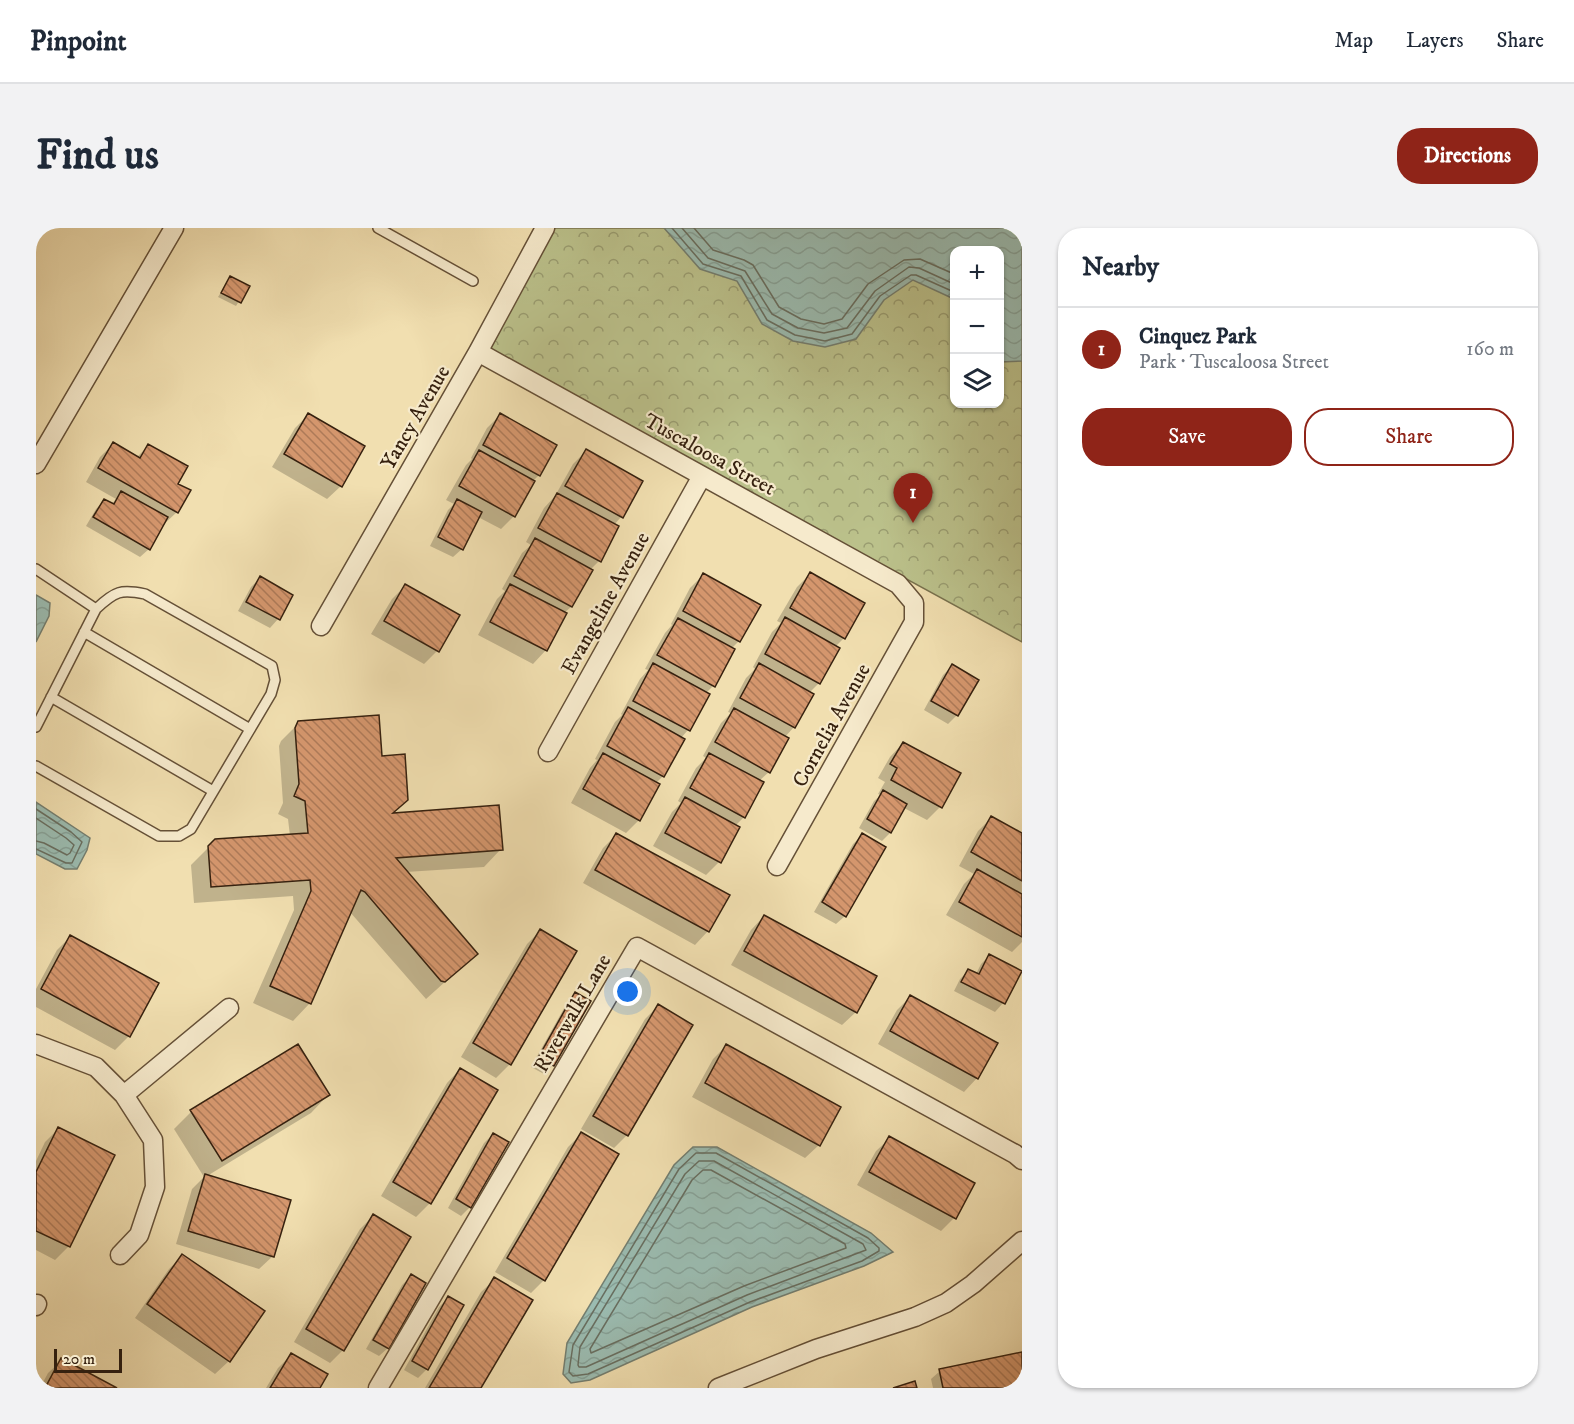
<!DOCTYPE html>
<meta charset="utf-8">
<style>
body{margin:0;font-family:"IM FELL DW Pica",serif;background:#f2f2f3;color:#1f2937}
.controls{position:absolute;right:18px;top:18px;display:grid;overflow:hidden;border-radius:12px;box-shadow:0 2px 4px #0004}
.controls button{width:54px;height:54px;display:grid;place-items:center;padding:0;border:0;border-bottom:2px solid #e0e1e3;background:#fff;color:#1f2937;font:30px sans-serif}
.scale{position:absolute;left:18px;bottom:15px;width:68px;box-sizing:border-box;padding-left:6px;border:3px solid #36210f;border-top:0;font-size:16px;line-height:21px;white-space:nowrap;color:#36210f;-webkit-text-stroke:4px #f6eacc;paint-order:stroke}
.you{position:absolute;left:592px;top:764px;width:21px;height:21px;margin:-15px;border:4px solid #fff;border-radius:50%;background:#1a73e8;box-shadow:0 0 0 9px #1a73e833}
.badge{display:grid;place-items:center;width:39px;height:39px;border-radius:50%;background:#8f2418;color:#fff;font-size:20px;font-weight:700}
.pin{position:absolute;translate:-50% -50px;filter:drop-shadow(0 2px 3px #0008)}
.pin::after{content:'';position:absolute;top:32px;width:21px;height:18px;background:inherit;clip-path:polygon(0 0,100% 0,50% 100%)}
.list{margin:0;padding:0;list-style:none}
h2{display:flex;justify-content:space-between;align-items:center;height:78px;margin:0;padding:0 24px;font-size:26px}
h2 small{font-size:20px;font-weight:400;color:#747a83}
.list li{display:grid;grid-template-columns:39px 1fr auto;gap:18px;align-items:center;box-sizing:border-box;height:84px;padding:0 24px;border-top:2px solid #e0e1e3}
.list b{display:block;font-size:22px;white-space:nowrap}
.list p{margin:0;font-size:20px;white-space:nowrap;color:#747a83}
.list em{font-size:20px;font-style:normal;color:#747a83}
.actions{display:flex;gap:12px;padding:18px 24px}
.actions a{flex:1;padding:14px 0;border:2px solid #8f2418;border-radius:24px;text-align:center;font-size:21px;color:#8f2418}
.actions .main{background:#8f2418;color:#fff}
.icon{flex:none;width:33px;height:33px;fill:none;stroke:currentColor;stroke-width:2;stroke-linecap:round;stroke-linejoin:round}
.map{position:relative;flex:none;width:986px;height:1160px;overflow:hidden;border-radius:24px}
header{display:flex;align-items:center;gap:36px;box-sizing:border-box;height:84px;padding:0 30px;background:#fff;border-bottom:2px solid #e0e1e3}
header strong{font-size:28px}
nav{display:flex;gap:33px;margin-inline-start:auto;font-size:21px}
.intro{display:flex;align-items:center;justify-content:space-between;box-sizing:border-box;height:144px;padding:0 36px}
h1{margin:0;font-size:42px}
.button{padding:15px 27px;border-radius:24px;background:#8f2418;color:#fff;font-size:21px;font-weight:700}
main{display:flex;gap:36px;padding:0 36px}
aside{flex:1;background:#fff;border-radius:24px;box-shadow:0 2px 4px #0004}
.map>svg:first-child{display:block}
.park{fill:url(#park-crowns);stroke:#78714d;stroke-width:1.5;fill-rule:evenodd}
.water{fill:url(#water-waves);stroke:#737e70;stroke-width:1.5}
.shadow{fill:#0003}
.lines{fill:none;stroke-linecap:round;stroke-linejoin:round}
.shore{stroke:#686e60;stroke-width:1.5}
.building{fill:url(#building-back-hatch);stroke:#36210f;stroke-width:1.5}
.lane-casing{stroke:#655037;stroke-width:12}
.street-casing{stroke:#655037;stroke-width:21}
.lane{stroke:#f6eacc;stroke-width:9}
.street{stroke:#f6eacc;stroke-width:18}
.labels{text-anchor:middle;stroke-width:4.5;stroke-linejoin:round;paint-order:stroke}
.street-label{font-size:21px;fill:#36210f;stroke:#f6eacc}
</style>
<header>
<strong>Pinpoint</strong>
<nav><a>Map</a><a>Layers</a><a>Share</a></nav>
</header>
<div class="intro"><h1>Find us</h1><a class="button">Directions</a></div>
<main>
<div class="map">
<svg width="986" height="1160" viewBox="0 0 986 1160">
<defs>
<pattern id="park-crowns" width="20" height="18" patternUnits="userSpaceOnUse" patternTransform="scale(1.5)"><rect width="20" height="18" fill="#bbc18b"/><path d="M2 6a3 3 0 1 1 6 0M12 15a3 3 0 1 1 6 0" fill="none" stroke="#999c70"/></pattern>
<pattern id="water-waves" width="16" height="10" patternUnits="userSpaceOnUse" patternTransform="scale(1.5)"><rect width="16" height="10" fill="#9bbcb1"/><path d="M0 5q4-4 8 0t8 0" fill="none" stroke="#86a197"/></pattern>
<pattern id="building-back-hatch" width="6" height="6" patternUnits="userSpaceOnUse" patternTransform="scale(1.5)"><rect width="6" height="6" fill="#d4966d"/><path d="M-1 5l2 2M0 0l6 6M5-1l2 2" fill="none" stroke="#ad7a58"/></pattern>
</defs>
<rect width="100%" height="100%" fill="#f1dfb0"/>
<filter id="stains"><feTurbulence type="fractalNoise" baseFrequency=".00333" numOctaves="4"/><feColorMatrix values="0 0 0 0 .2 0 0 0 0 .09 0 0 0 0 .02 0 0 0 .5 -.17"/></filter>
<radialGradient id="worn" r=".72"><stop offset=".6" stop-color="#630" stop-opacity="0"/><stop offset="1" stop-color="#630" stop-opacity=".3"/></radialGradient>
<path class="park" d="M 519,0 L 986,0 L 986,414 L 451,122 ZM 918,22 L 963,22 L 963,176 L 918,176 Z"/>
<path class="water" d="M 628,0 L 986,0 L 986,133 L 964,134 L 963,22 L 918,22 L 918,71 L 877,52 L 848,72 L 820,111 L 789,119 L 757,113 L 726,96 L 701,53 L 664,41 Z
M 0,367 L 14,375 L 13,388 L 0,414 Z
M 0,574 L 54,610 L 51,622 L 41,641 L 29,641 L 0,626 Z
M 657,919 L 681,919 L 835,1005 L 857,1024 L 828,1038 L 716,1079 L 554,1152 L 535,1155 L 527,1146 L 531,1115 L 638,937 Z"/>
<path class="shadow" d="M 194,50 L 212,59 L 200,78 L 182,69 Z
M 272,187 L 327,218 L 305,258 L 291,271 L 236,239 L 259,200 Z
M 464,187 L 503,247 L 496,254 L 478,288 L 465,301 L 442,289 L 426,321 L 417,329 L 394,318 L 412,282 L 418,276 L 410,272 L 430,237 L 436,231 L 435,230 L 451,200 Z
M 77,216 L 101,229 L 112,218 L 140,256 L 153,263 L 141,284 L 127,297 L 113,321 L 104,329 L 50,298 L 60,281 L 68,273 L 75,277 L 80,271 L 50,254 L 64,229 Z
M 550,223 L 605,253 L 585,289 L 578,297 L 563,333 L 554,342 L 535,379 L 528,385 L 510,422 L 497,436 L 442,407 L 461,371 L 469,363 L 466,361 L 486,325 L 495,317 L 490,314 L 508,280 L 519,268 L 537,236 Z
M 774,346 L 808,410 L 799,419 L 783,455 L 773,465 L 758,499 L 749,509 L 733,544 L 723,553 L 708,589 L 699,598 L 683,634 L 670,647 L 617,618 L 636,584 L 645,575 L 642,573 L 660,540 L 670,530 L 667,528 L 685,495 L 695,485 L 692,484 L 710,450 L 719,441 L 717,439 L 736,404 L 745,395 L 741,393 L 761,359 Z
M 667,347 L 723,377 L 703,413 L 695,421 L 697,422 L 677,458 L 670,465 L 672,466 L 652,502 L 645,510 L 627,548 L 620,555 L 603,592 L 590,605 L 535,575 L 554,540 L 561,532 L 559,531 L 579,494 L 586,487 L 585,486 L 604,451 L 612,442 L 609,441 L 629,405 L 636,397 L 635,396 L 654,360 Z
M 224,350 L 255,367 L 242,391 L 234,400 L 202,383 L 215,359 Z
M 369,358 L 401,423 L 388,436 L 335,406 L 356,371 Z
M 916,438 L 941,453 L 921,487 L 912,496 L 888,482 L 907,447 Z
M 263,495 L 345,530 L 355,587 L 465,621 L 448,639 L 370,644 L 440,726 L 390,771 L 314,684 L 274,775 L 257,793 L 217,775 L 258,682 L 257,668 L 158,675 L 155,637 L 173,619 L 254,608 L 252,591 L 242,586 L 247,575 L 243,518 L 245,513 Z
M 867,515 L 923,545 L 904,579 L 891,592 L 868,580 L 854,605 L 846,613 L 823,600 L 838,573 L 845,567 L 842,566 L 849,554 L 842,550 L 854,529 Z
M 955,590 L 986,607 L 986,714 L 976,724 L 910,687 L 928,656 L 938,646 L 923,638 L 942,603 Z
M 580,607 L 672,703 L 659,717 L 547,655 L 567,620 Z
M 826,607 L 809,688 L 800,696 L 778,684 L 817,616 Z
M 728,688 L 839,749 L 820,784 L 806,797 L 695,737 L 715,702 Z
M 504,703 L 539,724 L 474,836 L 460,850 L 425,829 L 491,716 Z
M 35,708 L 121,756 L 92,809 L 79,822 L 0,779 L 0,761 L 21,722 Z
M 953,728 L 967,775 L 959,784 L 918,763 L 924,751 L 932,743 L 940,746 L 945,736 Z
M 540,766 L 553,774 L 517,837 L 508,846 L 495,839 L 531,775 Z
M 874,769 L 960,816 L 941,850 L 928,864 L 842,816 L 861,782 Z
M 622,778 L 591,907 L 578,920 L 545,901 L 609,791 Z
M 690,818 L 783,917 L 769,930 L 656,869 L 677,831 Z
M 424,841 L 460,862 L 394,975 L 380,989 L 345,968 L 411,855 Z
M 292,867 L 275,885 L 171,948 L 237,1028 L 223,1041 L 140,1016 L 156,961 L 168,949 L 138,901 L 155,884 Z
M 22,901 L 77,928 L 33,1018 L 19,1032 L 0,1022 L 0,933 L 9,914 Z
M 457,906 L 434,979 L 425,988 L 412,980 L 448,915 Z
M 545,906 L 508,1052 L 495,1065 L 459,1044 L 532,919 Z
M 854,910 L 918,990 L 905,1003 L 821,957 L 840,923 Z
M 337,988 L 307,1122 L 294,1135 L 258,1114 L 324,1001 Z
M 146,1028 L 193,1133 L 179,1146 L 99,1090 L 133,1041 Z
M 375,1048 L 352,1120 L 343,1128 L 330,1121 L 366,1057 Z
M 459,1051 L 443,1160 L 389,1160 L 445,1064 Z
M 412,1070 L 391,1141 L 382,1150 L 368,1142 L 403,1079 Z
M 255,1127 L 282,1160 L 230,1160 L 242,1140 Z
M 26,1132 L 78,1160 L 4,1160 L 12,1145 Z
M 904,1143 L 986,1160 L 897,1160 L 895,1151 Z"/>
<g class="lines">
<path class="shore" d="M 636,0 L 667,36 L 705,48 L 731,92 L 759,107 L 789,113 L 816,106 L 844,68 L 875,47 L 880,47 L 918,64
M 646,0 L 672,30 L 709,43 L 736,86 L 762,100 L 788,105 L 811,100 L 839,63 L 873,39 L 883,40 L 918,56
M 658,0 L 677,22 L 708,32 L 717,37 L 743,79 L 765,91 L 788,96 L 806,91 L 832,56 L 868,32 L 884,31 L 918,46
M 0,581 L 35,604 L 46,614 L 36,635 L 30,635 L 0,621
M 0,590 L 30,610 L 38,617 L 34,625 L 31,627 L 8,615 L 0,613
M 660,925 L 680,925 L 832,1010 L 843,1020 L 843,1023 L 826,1033 L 714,1074 L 552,1146 L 537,1148 L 533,1144 L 537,1117 L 643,941 Z
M 663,933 L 678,933 L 827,1016 L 830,1022 L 711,1067 L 550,1139 L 543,1139 L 542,1137 L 544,1119 L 649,946 Z
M 667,942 L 675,942 L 809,1016 L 810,1020 L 708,1058 L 555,1125 L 554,1121 L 656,952 Z"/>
</g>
<path class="building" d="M 194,48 L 214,58 L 205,75 L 185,65 Z
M 272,185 L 329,218 L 306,259 L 248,226 Z
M 464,185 L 521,217 L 504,248 L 447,217 Z
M 77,214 L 104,230 L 112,216 L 152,238 L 142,256 L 155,262 L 142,285 L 62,240 Z
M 550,221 L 607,253 L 587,290 L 529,258 Z
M 443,222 L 499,253 L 479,289 L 423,258 Z
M 85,263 L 132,289 L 114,322 L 57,289 L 68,271 L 78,276 Z
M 521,265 L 583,298 L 565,334 L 502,300 Z
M 421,271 L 446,284 L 427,322 L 402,309 Z
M 499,310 L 557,342 L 536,379 L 478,348 Z
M 774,344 L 829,375 L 809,411 L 754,380 Z
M 667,345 L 725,377 L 704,414 L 647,383 Z
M 224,348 L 257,367 L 244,392 L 210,374 Z
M 369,356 L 424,387 L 403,424 L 348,393 Z
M 474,356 L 531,385 L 511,423 L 454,394 Z
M 749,389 L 804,420 L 784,456 L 729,426 Z
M 642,390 L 699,421 L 679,459 L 621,427 Z
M 617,435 L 674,466 L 654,503 L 597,473 Z
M 723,435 L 778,466 L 759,500 L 704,470 Z
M 916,436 L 943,452 L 922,488 L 895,473 Z
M 592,479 L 649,511 L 628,549 L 571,518 Z
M 698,480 L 753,510 L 734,545 L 679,514 Z
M 343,487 L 346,528 L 369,526 L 372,572 L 357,585 L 463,577 L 467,622 L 360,630 L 442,726 L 409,754 L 405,753 L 329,664 L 325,662 L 275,776 L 234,758 L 275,663 L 274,652 L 175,659 L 172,618 L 179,611 L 272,605 L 269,573 L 258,568 L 263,556 L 259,500 L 262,493 Z
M 867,514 L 925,545 L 906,580 L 855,552 L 861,540 L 854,536 Z
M 567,525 L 624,556 L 604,593 L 547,561 Z
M 673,525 L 728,554 L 709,590 L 654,560 Z
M 847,562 L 871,576 L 855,605 L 831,591 Z
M 649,569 L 704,599 L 685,635 L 629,605 Z
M 955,588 L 986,605 L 986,653 L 935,624 Z
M 580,605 L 694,667 L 673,704 L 559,642 Z
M 826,605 L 850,619 L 810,689 L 786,674 Z
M 941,641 L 986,666 L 986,709 L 923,674 Z
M 728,687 L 841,748 L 821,785 L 708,723 Z
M 504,701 L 541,723 L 475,837 L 437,815 Z
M 34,707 L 123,755 L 94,809 L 5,761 Z
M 953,726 L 986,743 L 969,776 L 925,754 L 932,741 L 943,746 Z
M 539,764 L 555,773 L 518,838 L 502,830 Z
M 874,767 L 962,815 L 942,851 L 854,803 Z
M 622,776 L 657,797 L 592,908 L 557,888 Z
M 262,816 L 294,867 L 186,933 L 154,882 Z
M 690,816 L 805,879 L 784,918 L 669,855 Z
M 424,840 L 462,862 L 395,976 L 357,954 Z
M 22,899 L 79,927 L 34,1019 L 0,1003 L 0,944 Z
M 545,904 L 583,926 L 509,1053 L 471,1030 Z
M 457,905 L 473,914 L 435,980 L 420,971 Z
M 853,908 L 939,955 L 920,991 L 833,944 Z
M 169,946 L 255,972 L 238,1029 L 152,1003 Z
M 337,986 L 375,1009 L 308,1123 L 270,1101 Z
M 146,1026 L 229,1083 L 194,1134 L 111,1076 Z
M 375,1046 L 390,1055 L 353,1121 L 337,1112 Z
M 458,1049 L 497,1072 L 445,1160 L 393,1160 Z
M 412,1068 L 428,1077 L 392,1142 L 376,1133 Z
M 986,1124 L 986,1160 L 907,1160 L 903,1141 Z
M 255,1125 L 292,1146 L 284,1160 L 234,1160 Z
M 25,1130 L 81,1160 L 9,1160 Z
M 879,1153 L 881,1160 L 857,1160 Z"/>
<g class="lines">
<defs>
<path id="lane" d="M 342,0 L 437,53
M 0,341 L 60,381
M 48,404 L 214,501
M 15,469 L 177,563
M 0,499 L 60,381 C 79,363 85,361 109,366 L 236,438 L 239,452 L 235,466 L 155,601 L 143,608 L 123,608 L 0,538"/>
<path id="street" d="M 442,124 L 862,356 L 878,375 L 878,394 L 741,638
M 0,236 L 138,0
M 285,398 L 442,124 L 509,0
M 512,524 L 666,248
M 0,816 L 60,839 L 88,867 L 117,912 L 119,959 L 103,1007 L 84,1027
M 88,867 L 193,780
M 0,1078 L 1,1076
M 342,1160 L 601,719 L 979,926 L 986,932
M 682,1160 L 780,1121 L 879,1089 L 910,1075 L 937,1056 L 986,1013"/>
</defs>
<use href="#lane" class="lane-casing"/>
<use href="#street" class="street-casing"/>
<use href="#lane" class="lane"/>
<use href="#street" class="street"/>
</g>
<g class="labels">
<g class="street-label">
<text transform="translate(379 189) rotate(-60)" y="7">Yancy Avenue</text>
<text transform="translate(674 226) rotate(29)" y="7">Tuscaloosa Street</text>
<text transform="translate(569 375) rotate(-61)" y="7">Evangeline Avenue</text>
<text transform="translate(795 497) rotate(-61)" y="7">Cornelia Avenue</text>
<text transform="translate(536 785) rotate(-60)" y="7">Riverwalk Lane</text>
</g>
</g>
<rect width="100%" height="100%" filter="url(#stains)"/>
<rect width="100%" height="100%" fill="url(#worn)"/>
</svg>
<div class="controls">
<button>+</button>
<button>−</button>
<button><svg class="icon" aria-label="layers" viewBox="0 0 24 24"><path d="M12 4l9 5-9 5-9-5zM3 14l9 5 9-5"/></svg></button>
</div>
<div class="scale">20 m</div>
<div class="you"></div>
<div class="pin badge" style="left:877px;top:295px">1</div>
</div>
<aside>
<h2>Nearby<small></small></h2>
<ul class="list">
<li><span class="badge">1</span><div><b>Cinquez Park</b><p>Park · Tuscaloosa Street</p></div><em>160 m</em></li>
</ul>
<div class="actions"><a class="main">Save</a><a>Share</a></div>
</aside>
</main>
